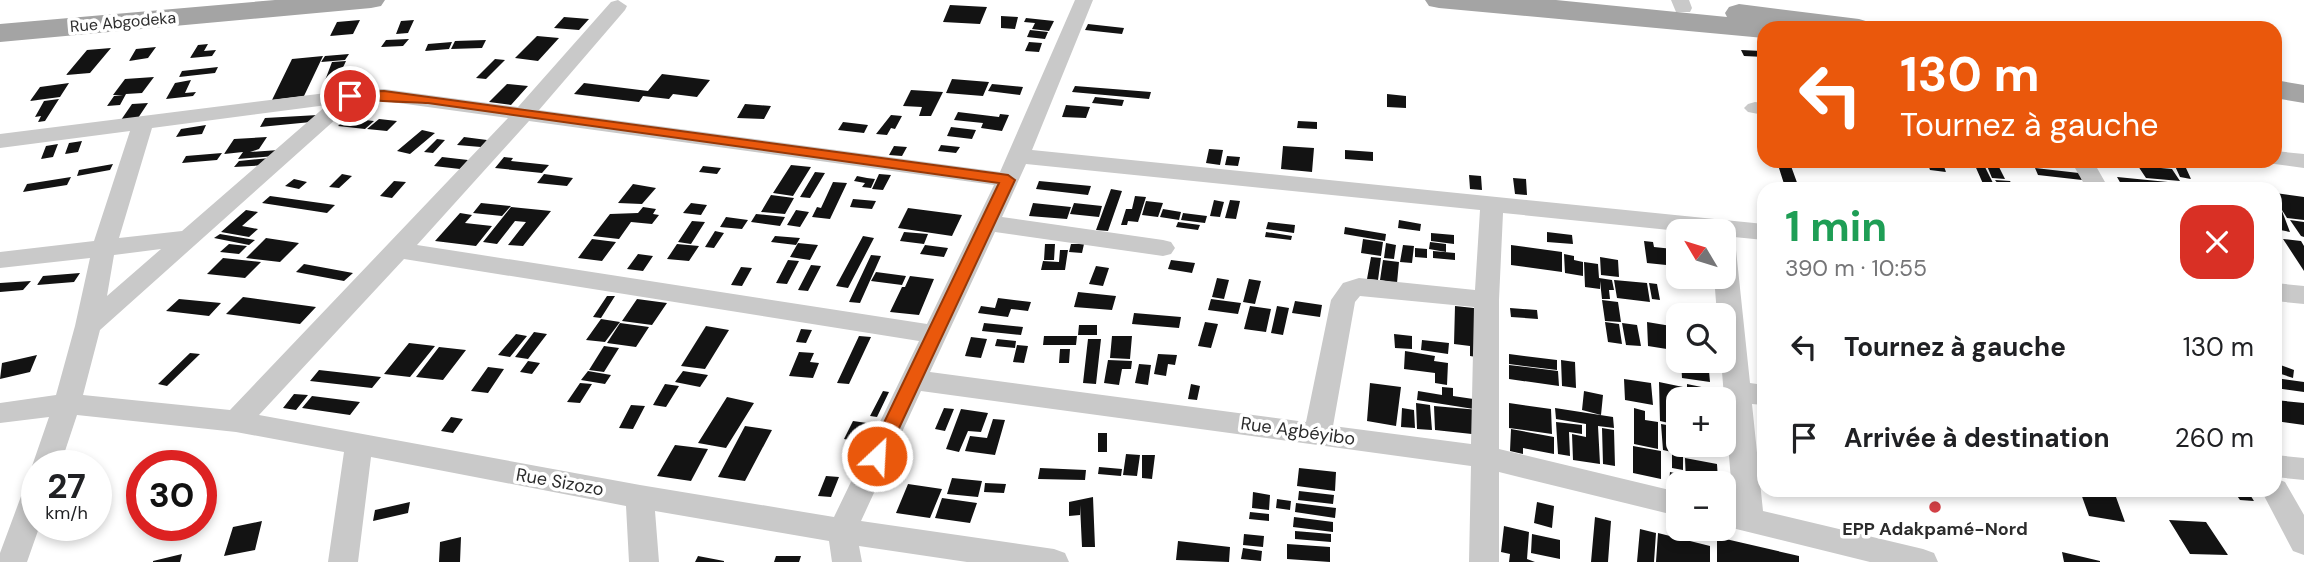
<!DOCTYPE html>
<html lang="fr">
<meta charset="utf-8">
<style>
body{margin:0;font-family:"DM Sans",sans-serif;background:#f2f2f2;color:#202124;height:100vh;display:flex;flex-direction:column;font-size:26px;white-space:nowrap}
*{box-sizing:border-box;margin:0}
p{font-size:23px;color:#757577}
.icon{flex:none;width:38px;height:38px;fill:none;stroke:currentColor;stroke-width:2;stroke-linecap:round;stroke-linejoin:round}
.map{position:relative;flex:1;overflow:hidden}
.panel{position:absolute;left:1757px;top:182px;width:525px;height:315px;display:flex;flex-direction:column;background:#fff;border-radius:21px;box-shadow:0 4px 10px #0003}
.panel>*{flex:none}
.banner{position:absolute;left:1757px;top:21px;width:525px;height:147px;border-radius:21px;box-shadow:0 4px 10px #0003;background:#ea580c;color:#fff;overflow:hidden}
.needle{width:46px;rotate:308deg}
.fabs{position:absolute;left:1666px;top:219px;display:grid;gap:14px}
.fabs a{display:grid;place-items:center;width:70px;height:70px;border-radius:14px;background:#fff;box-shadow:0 4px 10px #0003;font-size:35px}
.speed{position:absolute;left:21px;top:450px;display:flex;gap:14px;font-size:35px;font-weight:700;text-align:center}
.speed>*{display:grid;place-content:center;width:91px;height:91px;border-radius:50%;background:#fff;box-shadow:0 4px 10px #0003;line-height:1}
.speed small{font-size:18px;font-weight:400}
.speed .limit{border:10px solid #d22;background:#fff;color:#111}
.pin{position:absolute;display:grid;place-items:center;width:60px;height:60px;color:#fff;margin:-30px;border:4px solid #fff;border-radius:50%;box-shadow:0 2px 7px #0007}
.me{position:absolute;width:77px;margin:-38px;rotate:25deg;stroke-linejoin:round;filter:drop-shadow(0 0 5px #0008)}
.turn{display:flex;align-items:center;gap:24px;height:147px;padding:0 28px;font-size:32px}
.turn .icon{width:91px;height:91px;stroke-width:2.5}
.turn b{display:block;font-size:49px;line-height:60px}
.round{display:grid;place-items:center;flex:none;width:74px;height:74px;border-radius:21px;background:#f2f2f2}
.headline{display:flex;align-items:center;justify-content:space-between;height:119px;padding:0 28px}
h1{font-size:42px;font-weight:700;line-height:52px;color:#1e9e55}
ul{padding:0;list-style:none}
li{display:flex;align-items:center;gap:21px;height:91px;padding:0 28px}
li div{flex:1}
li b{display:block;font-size:26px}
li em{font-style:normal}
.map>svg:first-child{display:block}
</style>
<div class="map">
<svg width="2304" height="562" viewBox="0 0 2304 562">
<rect width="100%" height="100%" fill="#fff"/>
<path fill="#131313" d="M950,5L987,7L980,24L943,22Z
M1001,16L1018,17L1015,29L1001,28Z
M564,17L589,19L579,30L554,28Z
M1026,18L1054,21L1049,31L1032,29L1035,23L1024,22Z
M360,20L353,34L330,36L337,22Z
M414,20L408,33L396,34L401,21Z
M1088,24L1124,28L1122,34L1085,30Z
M1030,30L1048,32L1045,39L1027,37Z
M537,36L559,38L538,61L515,58Z
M409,39L403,46L381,47L386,40Z
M486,40L482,48L451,49L455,41Z
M452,42L449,49L425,51L428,44Z
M1029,42L1042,43L1039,52L1025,51Z
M208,44L204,51L216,50L212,56L190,58L198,45Z
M156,47L148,58L129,61L136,49Z
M111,48L90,73L66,75L87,50Z
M1741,50L1762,51L1764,57L1744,56Z
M349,54L345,60L321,62L325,56Z
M323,56L304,96L272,100L292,59Z
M495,59L505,60L486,79L476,78Z
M346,61L333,89L321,91L332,62Z
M218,67L215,73L179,77L182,71Z
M662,74L710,80L697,97L673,94L669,99L643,96L639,102L574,94L584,83L648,91Z
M154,77L142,93L126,94L120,105L107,106L114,96L123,95H113L125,79Z
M952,79L989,82L983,96L946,93Z
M191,80L185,93L196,92L193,96L166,99L175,83Z
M69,83L60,97L30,101L40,87Z
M507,84L528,86L511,105L489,102Z
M992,84L1023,87L1020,95L988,91Z
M1075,86L1151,92L1149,99L1072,92Z
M911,90L943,92L931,116H919L922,107L903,106Z
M1387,94L1406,96V108L1387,107Z
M1095,97L1124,100L1122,106L1092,103Z
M59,99L45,121L38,122L41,116L35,117L44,101Z
M148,103L138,118L121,120L132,104Z
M745,104L771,106L764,119L737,118Z
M1066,105L1090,107L1086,118L1062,117Z
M958,112L999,117L1000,114L1009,115L1002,131L981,128L983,123L954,120Z
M318,115L311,122L260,127L265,118Z
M891,115L902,116L895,129L891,128L887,135L876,134Z
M347,118L374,121L365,129L338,126Z
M379,119L397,121L387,131L367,129Z
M1298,121L1317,122V129L1297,128Z
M843,122L868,125L864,133L838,130Z
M206,125L202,134L176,137L181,129Z
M951,127L976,130L972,139L947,136Z
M422,130L435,133L410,154L397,151Z
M267,137L259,149L250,152L279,150L275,156L238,159L243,152L224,154L234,139Z
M464,137L487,140L481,147L457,145Z
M437,139L445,140L433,153L424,152Z
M82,141L78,152L65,154L69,143Z
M58,144L53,157L41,159L46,146Z
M941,145L960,147L956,153L938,151Z
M894,146L907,147L902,156L889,155Z
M1283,146L1314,148L1312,172L1281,169Z
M1209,149L1223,150L1220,165L1206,163Z
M1345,150L1373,152V161L1345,159Z
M222,153L217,160L182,163L186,156Z
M1227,156L1240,157L1238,166L1225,165Z
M442,157L468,160L460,169L434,166Z
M504,157L513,158L511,161L549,165L542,173L495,168Z
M270,158L266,165L234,167L239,161Z
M1927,161H1942L1946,172L1930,170Z
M1973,161H1982L1995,187L1984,186Z
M1985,161H1996L2005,179L1992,178Z
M2136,161H2168L2172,167L2138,165Z
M113,164L110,170L77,176L79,170Z
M791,165L811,167L793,196L773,193Z
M1778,165L1791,166L1799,188L1785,187Z
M703,166L721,168L717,174L699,172Z
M2138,166L2172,169L2180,181L2146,178Z
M2175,166L2186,168L2191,179L2180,177Z
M2035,168L2079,173L2082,180L2038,175Z
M815,172L825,173L810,198L800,197Z
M342,174L352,176L339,188L329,187Z
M544,174L573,178L567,186L537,183Z
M879,174L891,175L883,190L872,189Z
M1469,175L1481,176L1482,190L1470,189Z
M857,176L867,178L875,179L871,188L862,187L865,183L854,181Z
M71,177L67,185L23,192L27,184Z
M2117,177L2178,183L2183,189L2121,184Z
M1513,178L1526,179L1527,195L1515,194Z
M294,179L307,182L299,189L285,186Z
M1995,180L2010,181L2015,189L2001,188Z
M394,181L406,182L392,198L380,196Z
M1039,181L1091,186L1088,195L1036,189Z
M833,182L847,183L830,219L812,217L817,207L821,208Z
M1934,182L1962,184L1965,189H1937Z
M633,184L656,188L642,204L618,203Z
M1111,189L1122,191L1108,231L1096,230Z
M2275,193L2304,197V220L2287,218L2275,199Z
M771,195L794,198L785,214L761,212Z
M270,196L335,205L327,213L262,203Z
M1135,196L1146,197L1138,222L1128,221L1127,225H1121L1126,209H1132Z
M853,199L876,201L872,209L850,207Z
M1214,200L1224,202L1220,217L1210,216Z
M1230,200L1240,201L1236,219L1225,218Z
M1146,201L1163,203L1158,217L1142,215Z
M481,203L511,206L502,216L473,213Z
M691,203L707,205L701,215L683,213Z
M1033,203L1071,207L1067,219L1029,216Z
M1074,203L1102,206L1099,217L1070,214Z
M511,207L551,211L523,246L508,245L526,222L515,221L497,244L483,242Z
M643,207L656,209L653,214L659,215L652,224L631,222L619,239L593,236L610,214L638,213Z
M908,208L962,215L952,236L898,228Z
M1163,209L1181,212L1179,220L1160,217Z
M246,210L258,212L242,226L258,229L249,237L221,232Z
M796,210L809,212L800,227L787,225Z
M2275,210L2282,211L2290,232L2275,229Z
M460,213L472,215L465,223L492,226L476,246L435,241Z
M1183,213L1207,216L1205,223L1181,220Z
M756,214L785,217L780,226L751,222Z
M726,217L748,220L742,229L720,227Z
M1399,220L1421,224L1420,231L1398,228Z
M2290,220L2304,222V237L2301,236Z
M692,221L705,222L691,244L678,242Z
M1178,222L1200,225L1198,230L1176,227Z
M1268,222L1295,225L1294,233L1266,229Z
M1345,227L1386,234L1385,241L1344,234Z
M715,231L724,233L714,248L705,247Z
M904,232L928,234L924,244L900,241Z
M1266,232L1292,236L1291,240L1265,237Z
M1547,232L1572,235L1573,244L1547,242Z
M1431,233L1454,235V244L1431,241Z
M220,234L255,240L249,245L214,238Z
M775,236L800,238L796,245L771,242Z
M863,236L874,238L848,288L836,286Z
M266,238L299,243L280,262L246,258Z
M592,239L616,242L602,261L578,258Z
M1363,239L1383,242L1381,256L1361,253Z
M2283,239L2301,241L2304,246V271Z
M1644,241L1653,242L1654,247L1673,249L1676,266L1647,263Z
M1430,242L1446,244V252L1429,249Z
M798,243L818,245L810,260L790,257Z
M1386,243L1396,245L1394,259L1384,258Z
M229,244L247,246L239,254L220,252Z
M677,244L699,246L689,261L667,259Z
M1045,244H1055L1054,260H1044Z
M1071,244H1084L1082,253L1069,252Z
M925,245L948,248L944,257L920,254Z
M1403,245L1414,246L1412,263L1400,262Z
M1511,245L1562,252V272L1511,265Z
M1415,248L1427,249V258L1415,257Z
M1060,250H1068L1065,270H1041L1043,261L1059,262Z
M1433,251L1455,253V260L1433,258Z
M638,254L653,256L643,271L627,269Z
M1564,254L1574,256V260L1583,262V276L1565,273Z
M871,255L881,256L860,303L849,302Z
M1371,257L1381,258L1378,280L1367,279Z
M1600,257L1618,260L1619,277L1601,275Z
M223,258L261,262L245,278L207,274Z
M788,260L799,261L787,284L776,283Z
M1171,260L1195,263L1192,273L1168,269Z
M1383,260L1399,262L1397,283L1380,280Z
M1584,262L1598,264L1599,278L1612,280L1614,290H1609L1610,299H1602L1600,281V289L1585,287Z
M304,264L353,273L344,281L296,272Z
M811,265L821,266L808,291L798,290Z
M1096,266L1109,268L1103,286L1089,284Z
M741,267L752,268L742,286L731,285Z
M876,272L906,276L902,285L871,281Z
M80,273L74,282L37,285L43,276Z
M910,276L934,279L919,315L890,312L902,287H905Z
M1217,278L1229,280L1224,299L1212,297Z
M1249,279L1261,281L1255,304L1243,302Z
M1614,280L1647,283L1650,302L1617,298Z
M31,281L23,290L0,292V283Z
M1649,283L1657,284L1660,300L1652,299Z
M1078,292L1116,296L1112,310L1074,307Z
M607,296H615L601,318L593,317Z
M243,297L316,307L300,324L226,314Z
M998,298L1031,302L1028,311L1011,309L1008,317L978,313L981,306L995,308Z
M179,299L221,303L209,316L166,311Z
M637,299L667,303L652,325L622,321Z
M1211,299L1241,303L1238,314L1208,310Z
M1602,300L1618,302L1621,322L1605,321Z
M1295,301L1322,305L1320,317L1292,313Z
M1250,306L1271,309L1266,332L1244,329Z
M1277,306L1289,308L1283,335L1271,333Z
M1455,306L1483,309V358L1470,356V346L1454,344Z
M1510,308L1537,310L1538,319L1511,317Z
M1134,313L1181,317L1179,328L1132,324Z
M601,319L620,322L605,342L586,340Z
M1205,322L1218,324L1211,348L1198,346Z
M1605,322L1619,324L1622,344L1608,342Z
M1647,322L1671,326L1673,350L1648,346Z
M620,323L649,327L636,347L607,343Z
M984,323L1023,327L1021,335L982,331Z
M1622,323L1637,325L1641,346L1626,345Z
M1079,325H1097V335H1078Z
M706,326L729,330L705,369L681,366Z
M801,329L812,330L806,343L796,342Z
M534,332L547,334L528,359L515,357Z
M516,334L527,336L510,357L498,355Z
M1394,334L1412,336V349L1395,348Z
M859,336L871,337L849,384L837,383Z
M1044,336H1077L1076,345H1043Z
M1112,336H1132L1130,359L1110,358Z
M971,337L987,339L981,358L965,356Z
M997,339L1016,341L1015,348L995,346Z
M1088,339H1101L1096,384L1083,383Z
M1422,340L1449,343L1448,354L1421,350Z
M409,343L435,346L410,377L384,374Z
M1017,345L1028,346L1024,363L1013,362Z
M604,346L619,348L604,372L589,370Z
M439,347L466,350L443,380L416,377Z
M1060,349H1070L1069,363H1059Z
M1405,351L1435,356L1434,361L1448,363L1447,385L1435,383V373L1404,369Z
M799,352L814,353L810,362L819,363L813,378L789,376Z
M190,353L200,354L167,386L158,384Z
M1158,354L1177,355L1175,365L1168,364L1166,376L1154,374Z
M1509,354L1557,360V370L1509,364Z
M37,355L30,372L0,379L2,363Z
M1108,360L1132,361L1131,369H1122L1119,385L1104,383Z
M1561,360L1575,362L1576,388L1562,386Z
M1681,360H1708L1710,382L1682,378Z
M528,361L540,363L532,374L520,372Z
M2275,363L2294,370L2293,378L2275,372Z
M1139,364L1151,365L1148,385L1135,383Z
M1509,365L1558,371L1559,386L1509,379Z
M488,367L504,369L488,393L471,391Z
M319,370L381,377L372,388L310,381Z
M588,371L611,375L605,384L581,380Z
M683,371L708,375L700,387L675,382Z
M2275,378L2304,382V392L2275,388Z
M1624,379L1651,383L1653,405L1625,400Z
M1659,382L1683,387L1684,399H1678V425L1660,421Z
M580,383L592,384L580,403L567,402Z
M1370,383L1401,387L1396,426L1367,421Z
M665,384L679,386L666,407L653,405Z
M1191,384L1200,386L1197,400L1188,399Z
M1687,384L1716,390V396L1687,390Z
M1442,387L1453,388V396L1480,400V410L1417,400L1418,391L1442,395Z
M883,391L889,392L877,417L870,416Z
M1584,391L1603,395L1601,415L1582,410Z
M294,394L308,395L296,410L283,408Z
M312,396L360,402L350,415L302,408Z
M727,397L754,403L726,448L698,443Z
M2275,400L2304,403V425L2275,421Z
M1416,403L1430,405L1432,430L1417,429Z
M1509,403L1551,409L1552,434L1509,428Z
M631,405L645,406L633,429L619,428Z
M1434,406L1479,410L1481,435L1435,430Z
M944,408L954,409L945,431L935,429Z
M1402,408L1414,410L1415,428L1401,427Z
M1555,408L1613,417L1614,428L1598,426L1600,464L1573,460L1572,434L1586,437V424L1556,419Z
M1634,408L1645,411V420L1658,422V449L1634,444Z
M961,409L988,413L981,432L968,431L959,452L946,449Z
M451,417L463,419L453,433L441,431Z
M993,419L1005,420L995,455L965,451L970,436L987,438Z
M853,421L874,424L864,443L844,439Z
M1556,422L1582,425V434L1569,432L1570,456L1558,454Z
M1661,424L1678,427V444H1686L1687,455L1683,454V470L1672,468V452L1663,450Z
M745,426L772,430L745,481L718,477Z
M1602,428L1614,430L1615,466L1603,464Z
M1511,429L1554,437V454L1523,448V454L1510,451Z
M1098,433H1107V452H1098Z
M675,445L708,449L691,481L657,476Z
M1633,446L1661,451V479L1633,473Z
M1126,454L1140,455L1137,476L1123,475Z
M1142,455H1155L1152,479L1142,478Z
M1685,458L1717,464L1718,480L1702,477L1703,483H1686Z
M1099,467L1122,469L1121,476L1098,474Z
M1040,468L1086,470L1085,480L1038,479Z
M1299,468L1336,472L1335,491L1297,486Z
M1670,472L1683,475V483L1669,482Z
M826,476L839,477L831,497L818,496Z
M952,478L982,481L978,497L947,494Z
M985,483L1006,484L1004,493L984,492Z
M908,484L942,489L930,518L896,513Z
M2233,490H2247L2254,501L2240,500Z
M1299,491L1334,495L1333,504L1298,500Z
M2080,491L2116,497L2125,522L2089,516Z
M1253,492L1270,495L1269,510L1252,508Z
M1093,497L1095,547H1082L1080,505V515L1069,516V502Z
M942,498L977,503L970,523L935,518Z
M1277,499L1291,501L1290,510L1276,508Z
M410,502L408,513L373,521L375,510Z
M1537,502L1554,506L1552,528L1534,523Z
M1296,503L1336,508L1335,518L1295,512Z
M1250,512L1269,514V521L1249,519Z
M1294,517L1333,522V532L1293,527Z
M1595,517L1611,521L1608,562H1591Z
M2169,520L2206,522L2228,555L2190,554Z
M262,521L255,550L224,556L233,527Z
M1504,526L1529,532L1527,559L1535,562H1509L1510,554L1501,552Z
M1640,529L1656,533L1654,562H1637Z
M1295,531L1331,534V542L1295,539Z
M1658,533L1710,546V562H1656Z
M1244,534L1264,536L1263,547L1243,545Z
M1532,534L1560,540V559L1531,553Z
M461,537L460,562H439L440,542Z
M1717,537L1799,556V562H1717Z
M1178,541L1230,547L1229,562L1176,560Z
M1287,544L1330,547V562L1287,559Z
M1243,548L1262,551L1261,561L1241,559Z
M2062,552L2100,561V562H2064Z
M182,554L180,562H153V561Z
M698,556L724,561V562H695Z
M776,556H801L799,562H774Z"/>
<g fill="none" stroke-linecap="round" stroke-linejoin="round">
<path fill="#c9c9c9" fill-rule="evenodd" d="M618,0L627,6L625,10L539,110L1000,172L1075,0H1093L1032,150L1764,224V240L1724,236V231H1679L1503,213L1499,300V449L1678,492V516L1499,472V562H1469L1471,466L921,391L861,521L1054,549L1065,553L1069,562H967L859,546L862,562H832L829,541L655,511L659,562H629L626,506L371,457L358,562H328L344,452L236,432L77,415L60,466H37L36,474L32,466L49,417L0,423V403L56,395L75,326L90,258L0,268V252L94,241L130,131L0,148V134L350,90L384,89L518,107L611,2ZM384,101L508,118L230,410L83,395L100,330L355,102ZM327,105L182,231L119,238L152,128ZM529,121L994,185L927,324L417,245ZM1026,164L1480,210L1475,290L1359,278L1343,283L1331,300L1306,422L930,372L995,232L1163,256L1171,254L1175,248L1171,242L1163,240L1002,217ZM161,249L107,296L114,255ZM404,259L919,341L834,517L640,485L259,415ZM1360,296L1474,307L1471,444L1333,426L1355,302Z
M1671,0H1689L1692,8L1690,12H1676Z
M1755,102L1764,103V115L1748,112L1744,108L1748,104Z
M2275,151L2304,154V168L2267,163L2266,161H2275Z
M2071,161H2093L2109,189H2087Z
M1724,242L1732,244L1736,250L1750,383L1764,385V405L1752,404L1763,511L1923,549L1934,553L1938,562H1870L1724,526V502L1733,504L1721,360H1724V315H1717L1714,276H1724Z
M2275,283L2304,286V304L2275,301Z
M2275,455L2304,458V480L2275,477Z
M2275,478L2285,482L2304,515V555L2293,551L2261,490H2275Z
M37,479V525H40L27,562H0V553L23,491L27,483Z"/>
<path fill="#a4a4a4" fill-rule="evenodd" d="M275,0H385L381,6L371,8L0,42V24Z
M1425,0H1556L1727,17L1725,13L1729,7L1739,4L1859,19L1869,22L1874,28L1777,26L1764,28V38L1439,8L1429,6Z
M2275,80L2304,85V103L2275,98Z"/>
</g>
<path fill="#ea580c" stroke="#983908" stroke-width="2" d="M384,91L1008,175L1015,180L886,456L884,461L877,463L871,461L868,456L999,183L428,103C414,102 349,101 344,96L350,92Z"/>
<circle fill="#d24046" stroke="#fff" stroke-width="2.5" cx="1935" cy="507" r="7"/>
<g text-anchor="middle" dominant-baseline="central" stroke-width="7" stroke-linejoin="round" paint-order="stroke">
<g font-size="16" fill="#2c2c2c" stroke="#fff">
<text transform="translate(123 22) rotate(-5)">Rue Abgodeka</text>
</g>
<g font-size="18" fill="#2c2c2c" stroke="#fff">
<text transform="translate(1298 431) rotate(8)">Rue Agbéyibo</text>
<text transform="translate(560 482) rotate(10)">Rue Sizozo</text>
</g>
<g font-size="18" font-weight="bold" fill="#2c2c2c" stroke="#fff">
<text x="1935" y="529">EPP Adakpamé-Nord</text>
</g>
</g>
</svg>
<div class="fabs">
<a><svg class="needle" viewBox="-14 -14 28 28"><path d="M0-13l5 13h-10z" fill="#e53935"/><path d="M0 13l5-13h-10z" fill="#757577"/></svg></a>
<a><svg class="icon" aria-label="search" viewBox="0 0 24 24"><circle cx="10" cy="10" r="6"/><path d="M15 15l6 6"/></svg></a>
<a>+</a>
<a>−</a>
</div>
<div class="speed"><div>27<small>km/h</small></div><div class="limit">30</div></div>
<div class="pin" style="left:350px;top:96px;background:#d93025"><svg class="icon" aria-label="arrive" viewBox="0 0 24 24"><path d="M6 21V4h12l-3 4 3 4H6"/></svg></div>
<svg class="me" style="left:877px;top:456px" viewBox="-20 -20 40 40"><circle r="17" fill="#ea580c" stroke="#fff" stroke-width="3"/><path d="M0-11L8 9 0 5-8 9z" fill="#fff"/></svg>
<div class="banner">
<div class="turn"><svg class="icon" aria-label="left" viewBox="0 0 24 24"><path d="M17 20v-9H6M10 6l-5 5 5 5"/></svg><div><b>130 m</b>Tournez à gauche</div></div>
</div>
<section class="panel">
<div class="headline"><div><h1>1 min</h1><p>390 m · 10:55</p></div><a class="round" style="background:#d93025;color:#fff"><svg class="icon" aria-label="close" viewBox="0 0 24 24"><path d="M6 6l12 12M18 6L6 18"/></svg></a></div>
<ul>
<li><svg class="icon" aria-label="left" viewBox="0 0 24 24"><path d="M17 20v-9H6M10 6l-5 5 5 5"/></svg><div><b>Tournez à gauche</b></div><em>130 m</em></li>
<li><svg class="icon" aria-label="arrive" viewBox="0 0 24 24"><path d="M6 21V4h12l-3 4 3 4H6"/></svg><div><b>Arrivée à destination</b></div><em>260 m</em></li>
</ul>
</section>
</div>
